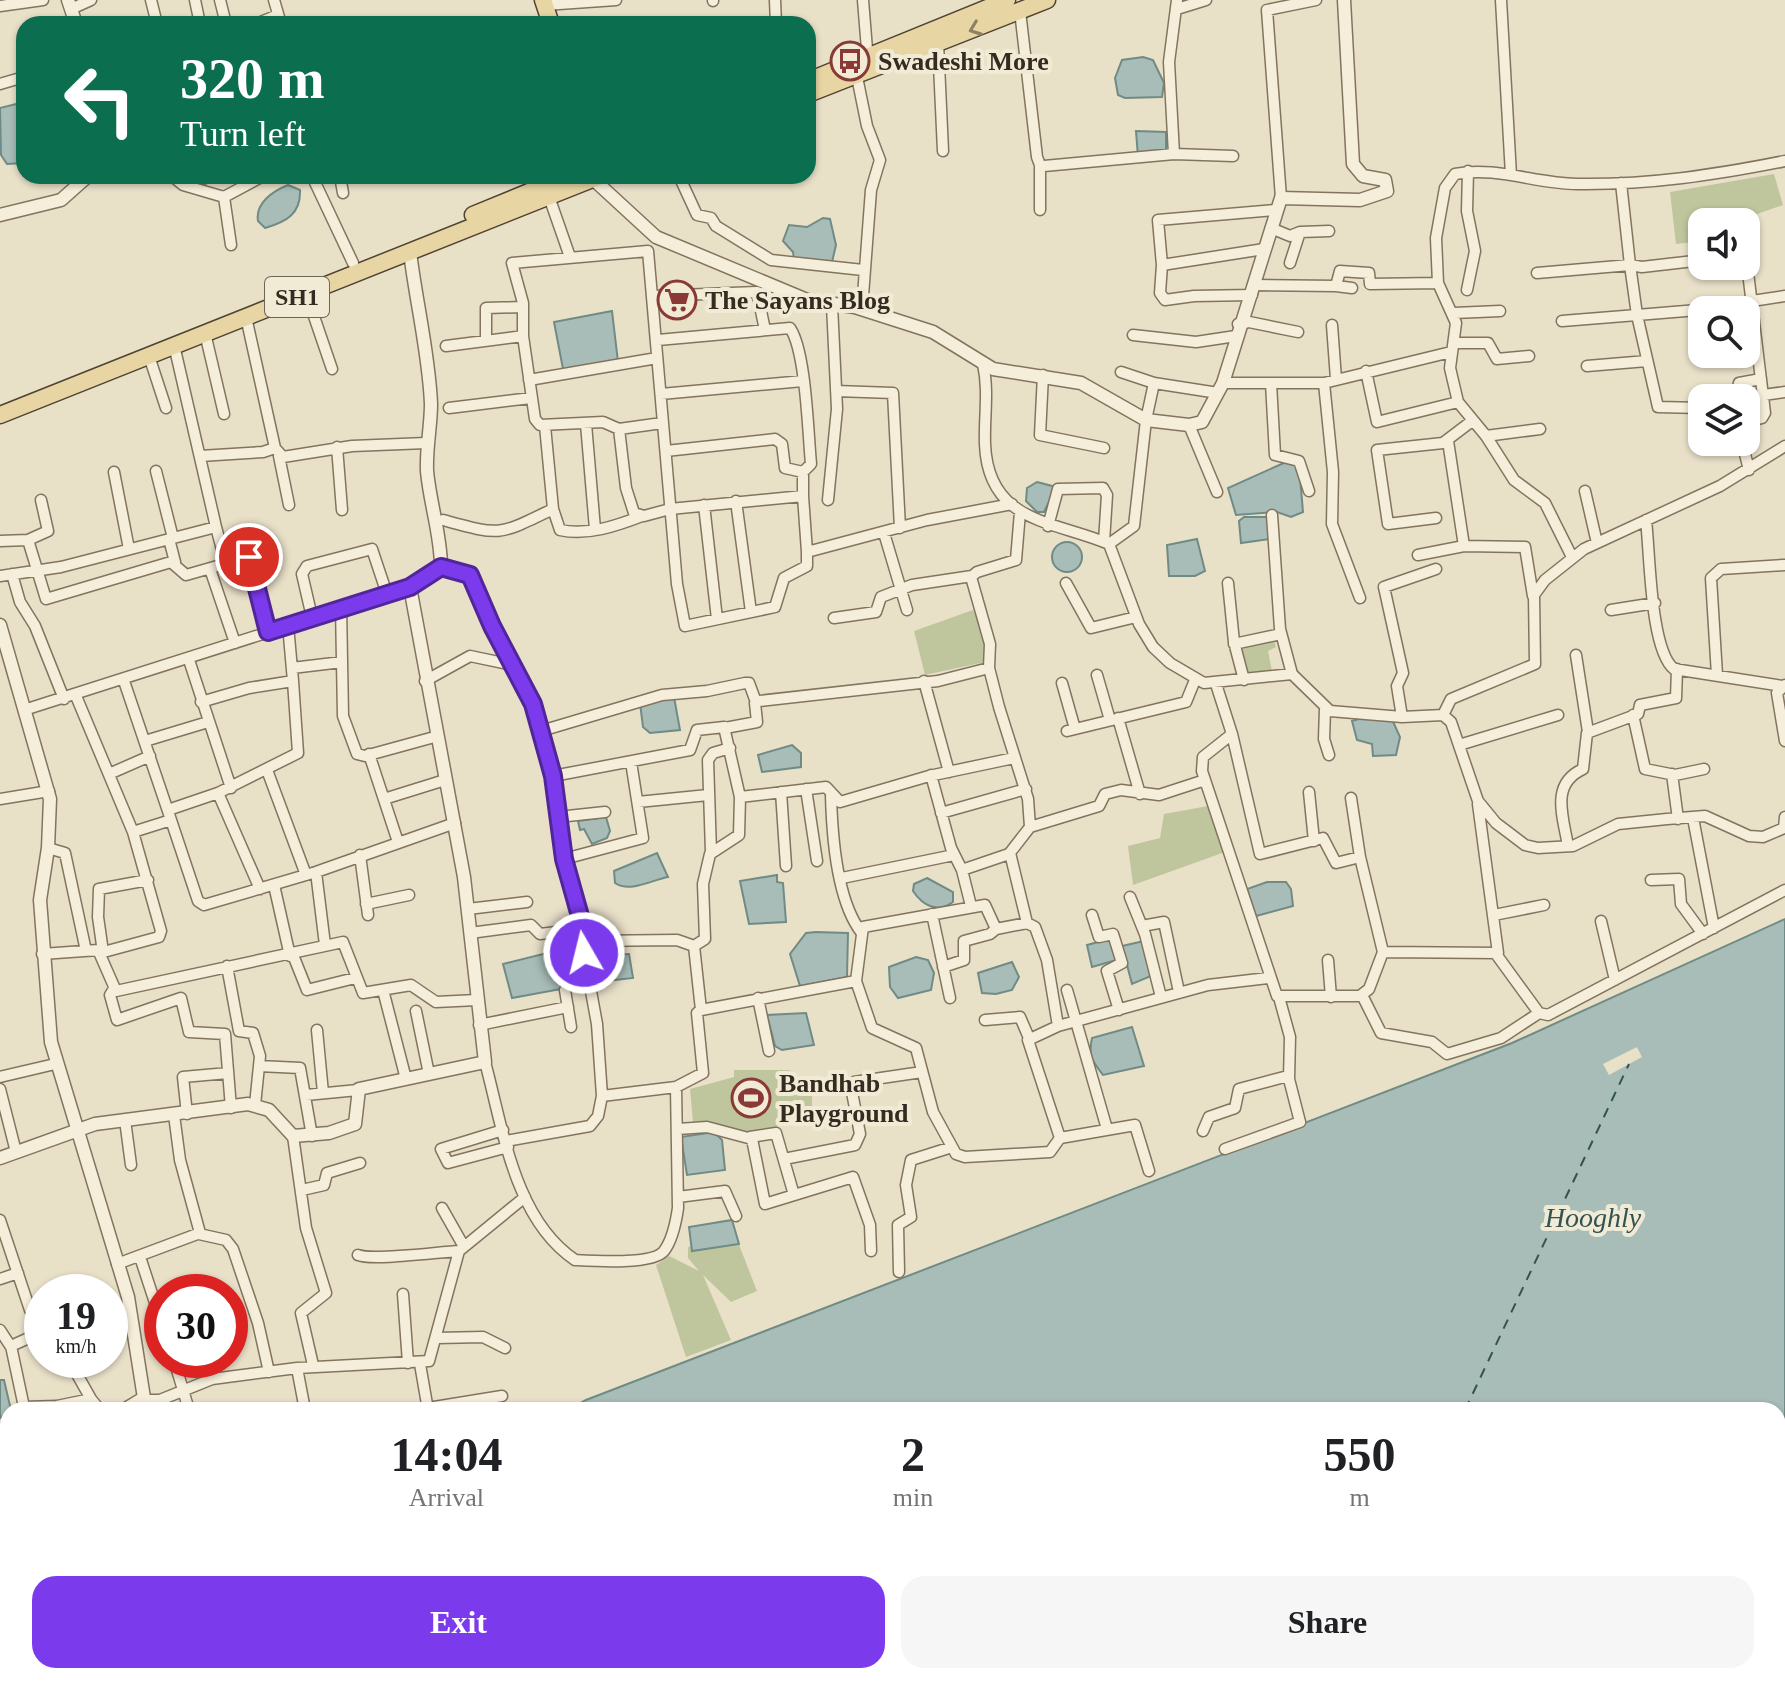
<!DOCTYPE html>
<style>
body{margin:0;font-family:"Times New Roman",serif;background:#f6f6f6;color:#202124;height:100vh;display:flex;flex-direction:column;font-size:30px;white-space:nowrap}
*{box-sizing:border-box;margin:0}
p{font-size:26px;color:#757577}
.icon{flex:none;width:44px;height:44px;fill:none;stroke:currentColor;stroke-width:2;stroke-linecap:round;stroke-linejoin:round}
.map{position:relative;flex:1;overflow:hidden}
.sheet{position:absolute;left:0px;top:1402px;width:1786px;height:282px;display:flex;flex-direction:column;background:#fff;border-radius:24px 24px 0 0;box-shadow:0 2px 6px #0004}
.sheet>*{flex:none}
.guide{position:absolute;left:16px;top:16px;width:800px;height:168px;border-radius:24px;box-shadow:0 2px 6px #0004;background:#0b6e4f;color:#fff;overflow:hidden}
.tools{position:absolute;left:1688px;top:208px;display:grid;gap:16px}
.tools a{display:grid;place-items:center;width:72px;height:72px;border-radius:16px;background:#fff;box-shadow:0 2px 6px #0004;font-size:40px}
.speed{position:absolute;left:24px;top:1274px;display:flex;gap:16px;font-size:40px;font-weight:700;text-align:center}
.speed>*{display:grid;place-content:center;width:104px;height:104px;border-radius:50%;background:#fff;box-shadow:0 2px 6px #0004;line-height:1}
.speed small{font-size:20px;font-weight:400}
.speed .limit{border:12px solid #d22;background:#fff;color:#111}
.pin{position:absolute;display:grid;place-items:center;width:68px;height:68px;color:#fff;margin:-34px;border:4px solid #fff;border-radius:50%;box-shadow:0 2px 8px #0007}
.me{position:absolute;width:88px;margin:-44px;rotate:352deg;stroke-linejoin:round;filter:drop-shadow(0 0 6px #0008)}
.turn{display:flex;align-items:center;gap:28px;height:168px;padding:0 32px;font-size:36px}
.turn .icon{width:104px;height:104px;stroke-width:2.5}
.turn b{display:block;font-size:56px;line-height:68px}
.eta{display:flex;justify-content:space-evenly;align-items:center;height:136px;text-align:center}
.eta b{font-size:48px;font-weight:700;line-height:56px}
.button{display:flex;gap:16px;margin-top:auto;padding:16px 32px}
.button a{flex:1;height:92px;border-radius:24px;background:#7c3aed;color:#fff;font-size:32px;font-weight:700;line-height:92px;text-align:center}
.button a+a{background:#f6f6f6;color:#202124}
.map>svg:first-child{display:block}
</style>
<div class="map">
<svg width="1785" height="1683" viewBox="0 0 1785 1683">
<rect width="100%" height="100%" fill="#e9e0c8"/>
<path fill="#bfc69d" d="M1774,174L1783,205L1734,222H1702V241L1676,244L1670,192Z
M973,610L984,635L985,662L925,675L914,631Z
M1273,636L1276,647L1268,651L1272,671L1245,675L1235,644Z
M1208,806L1225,852L1133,885L1128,846L1160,838L1164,814Z
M734,1070H789L812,1086V1106C770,1140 742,1134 693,1122L690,1089L734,1077Z
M736,1237L757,1291L731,1302L703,1275L731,1340L686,1357L656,1265L669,1256L699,1271L688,1258V1247Z"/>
<path fill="#a8bdb8" stroke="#708b85" stroke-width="2" d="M1143,57L1153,60L1164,83L1162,97L1125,98L1118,95L1115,78L1122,60Z
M24,102V163L7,164L1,155L0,108Z
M1136,131L1166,132V154L1138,157Z
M179,176H226L200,186L180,181Z
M288,185L300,190C301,214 286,222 265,228L258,221C255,203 273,191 288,185Z
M823,218L830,219L836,245L832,262L794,260L793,252L783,241L789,225L807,227Z
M612,311L618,362L563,369L554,322Z
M1286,462L1299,465L1303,512L1291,517L1277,512L1236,515L1228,488Z
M1037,482L1056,487L1044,512H1037L1026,501L1027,488Z
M1244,517H1269L1270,539L1241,543L1239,521Z
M1197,539L1205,571L1195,576H1169L1167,545Z
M1052 557a15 15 0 1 1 30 0a15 15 0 1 1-30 0Z
M674,697L680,730L650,733L643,727L640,703Z
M1372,715L1391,717L1400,737L1396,755L1373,756L1372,744L1357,740L1352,721Z
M792,745L801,753V767L762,772L758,755Z
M606,817L610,831L607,838L592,844L584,829L580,830L578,821Z
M657,853L668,877C652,880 630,893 615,883L614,871Z
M777,875V882L783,883L786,922L749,924L740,881Z
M927,878L953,892V902C937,913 923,906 913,891L914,884Z
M1267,882H1286L1291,889L1293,906L1256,916L1247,889Z
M1785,919V1683H80L92,1676H1778V1410H568L586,1400L1512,1043Z
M816,932L848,933L847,977L800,986L790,954L806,933Z
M1113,938L1120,959L1092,967L1087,945Z
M1144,941L1151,976L1132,984L1122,946Z
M547,953L558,960L561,989L512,998L503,964Z
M629,954L633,978L598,982L593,956Z
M916,957L928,960L934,973L931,990L898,998L890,987L889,967Z
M1012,962L1019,977L1012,990L996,994L982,993L978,973Z
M806,1013L814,1045L782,1050L775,1046L767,1015Z
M1132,1027L1144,1066L1103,1075C1092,1061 1088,1056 1092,1038Z
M714,1132L722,1140L725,1170L687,1175L681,1137Z
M732,1220L739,1244L692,1251L689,1227Z
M0,1380H4L11,1410L0,1418Z
M8,1427V1469L0,1475V1429Z"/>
<path fill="#e9e0c8" d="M1637,1047L1642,1057L1609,1075L1603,1064Z"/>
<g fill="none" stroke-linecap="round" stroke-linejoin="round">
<path stroke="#325352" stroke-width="2" stroke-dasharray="10 8" stroke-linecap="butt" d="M1465,1410L1629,1064
M1335,1683L1338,1676"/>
<defs>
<path id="minor" d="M151,0L157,24
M195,0L200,24
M220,0L226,24
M274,0L281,24
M713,0V1
M775,0L776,24
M863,0L868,62
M1501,0L1511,175
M545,5L616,0
M0,6L43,0
M71,9L91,0
M1177,9L1206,0
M1020,11L1037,157L1040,165L1044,166L1174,154L1169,62L1177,0
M256,24L278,15
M938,43L943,151
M856,72L867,126L880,160L871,190L862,309
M0,84L24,77
M1174,154L1233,156
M1040,165V210
M172,176L183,185L224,197L263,176
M312,176L353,263
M340,176L343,193
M679,176L697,215L711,218L716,226L771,260L863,270
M1621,183L1630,265L1642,267L1694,261
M547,191L570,257
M224,197L231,245
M1281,198L1267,10L1316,0
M1271,228L1290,236L1300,232L1290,263
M1300,232L1329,231
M1162,265L1158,220L1275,210
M1537,273L1630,265L1637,315L1722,308
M1254,285L1336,286L1340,271L1369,273L1370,284L1438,283
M1336,286L1352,288
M1467,290L1475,251L1467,211L1468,171
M306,293L332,369
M1252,295L1194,296L1165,300L1160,293L1162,265L1264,249
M654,296L757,292L765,330
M1752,301L1785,296
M1454,313L1500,311
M1562,321L1637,315L1658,407L1702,408
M1238,324L1249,322L1298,332
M1332,325L1336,379
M205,333L224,414
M1133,335L1196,342L1236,336
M523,336L535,419L540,425L603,422L619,429L626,488L634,513L644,516L670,509L803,496L807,552
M658,340L790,328C806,351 808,433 811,464L803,472
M486,341V308L523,307
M1454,343H1488L1497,359L1529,356
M446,346L523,336V303L512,263L648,251L677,584L685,626L775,607L784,578L807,566V552L927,520L1012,504
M149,356L166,408
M983,364C989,391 984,417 985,444C988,524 1056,521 1109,544L1139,624L1153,647L1170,663L1204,683L1292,674L1330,711L1402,717L1443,715L1451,722L1478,801L1496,823L1525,845L1538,848L1573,846L1618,824L1667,819L1705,816L1749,836L1763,837L1784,828L1785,817
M1587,366L1647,361
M1366,371L1377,422L1458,402
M1121,372L1154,383L1218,393
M1043,375L1040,435L1104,448
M529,380L657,358
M1223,383H1324L1451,352
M1271,383L1275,455L1299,461L1309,491
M1324,383L1333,472L1332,524L1360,598
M836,391L893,393L900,528
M661,394L803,381
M1763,395L1785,392
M1735,398L1739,383L1761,379
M449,408L531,398
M1746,422L1762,418L1765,413L1747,264
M586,424L595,529
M1189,425L1217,492
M545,426L553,509L560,530C587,536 616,526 642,516
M619,429L662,423
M1486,436L1540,429
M1448,441L1464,546L1525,547L1533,596
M1742,442L1749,470
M337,447L342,510
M275,448L283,457L352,446L426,443
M666,451L775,439L782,444L785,468L803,472V496
M200,456L263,452L275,448L246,317
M279,456L289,505
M156,471L173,538
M114,472L129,549
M1585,491L1597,543
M828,500L837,409L832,305
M736,501L751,612
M704,505L717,619
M1272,515L1280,629L1292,674
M1436,518L1388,524L1377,450L1443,443L1472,421
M443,520C502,536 497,536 553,509
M1646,520C1650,553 1650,650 1674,669L1782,686
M1048,526L1058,489L1103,488L1107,495L1104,542
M216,527L225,561
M884,533L907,610
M169,539L175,562
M28,540L48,531L41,500
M0,541L28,540L46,599L171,562L186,575L249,557L268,632
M1109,544L1134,526L1146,420L1154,383
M1418,555L1464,546
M1572,557L1545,503L1514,480L1486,436L1458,402L1450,368L1456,323L1438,283L1436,238L1445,188L1455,174C1497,166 1536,184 1577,184C1649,185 1715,175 1785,161
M441,567L470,575L492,626L533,704L553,776L564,859L587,941L584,953L597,1024L602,1096L676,1087
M210,569L235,643
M12,574L20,602L35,626L64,699
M0,576L61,567L216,527L174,345
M1066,583L1091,628L1136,617
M1228,583L1234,642L1244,680
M341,606L343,716L357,754L365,756L438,736
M1611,610L1655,603
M312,617L302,574L307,566L372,549L387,594
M834,618L876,612L881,597L912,585L972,576
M288,625L293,681
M1234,644L1281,634
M1576,655L1588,732
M189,660L231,788
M292,668L342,662
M1097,675L1110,720
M1717,675L1711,578L1721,569L1784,565
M124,681L171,820L133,832
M425,681L470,656L513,665
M924,681L949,772
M1062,683L1075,729
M1216,684L1232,734L1203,757L1202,771L1277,996H1360L1369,989L1383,952L1498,953L1478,804
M1785,685L1777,693L1785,741
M76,696L133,832L161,931L159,937L100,953
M201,702L249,688L293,681L298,753L218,793
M1325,709L1324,739L1329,755
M24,710L410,587
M1443,715L1451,699L1535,664L1534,595L1545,580L1584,549L1720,486L1785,446
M1633,715L1645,769L1675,775L1704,769
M1402,717L1397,686L1403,673L1384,587L1436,569
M1118,718L1140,794
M725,728L757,722L755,703L759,701L938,681L989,668
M541,731L662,695L707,691L745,683H749L756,702
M1067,731L1186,702L1195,680
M1232,734L1260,854L1323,838L1336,863L1360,857L1383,952
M145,741L208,722
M1459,745L1558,715
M369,754L398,842
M267,770L306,875
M109,774L150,756
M1672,774L1678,819
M931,775L951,848L962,870
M553,776L690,750L697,730L724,727L740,797
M806,789L817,861
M781,792L786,866
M1309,792L1314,841
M831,795C832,835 836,899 861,932
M1351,798L1360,857
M0,799L49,791
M384,799L445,780
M638,802L708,795
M168,810L218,793L260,889
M941,813L1026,789
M558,817L605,812
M1693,818L1714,928
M171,820L198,901L204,905L316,872L455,823
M1030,827L1099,806L1105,794L1121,790L1159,795L1205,780
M1568,846C1563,816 1550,784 1583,769L1587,733L1638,714L1640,705L1676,698L1677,669
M48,848L65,853L86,951
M711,852L708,760L713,753L730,748
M1010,853L1027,923
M360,855L368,915
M564,859L643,838L631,762
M316,872L325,945
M842,878L954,855
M1651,880L1679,879L1681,904L1703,934
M274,885L290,956
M1130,897L1145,934L1161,997
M366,904L409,895
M971,906L962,870L1009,854L1030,827L1028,799L999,707L989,668L990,644L971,577L977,572L1016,560L1020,512
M468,909L527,902
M932,914L950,998
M1092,915L1099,937L1113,934L1122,963L1107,971L1119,1010
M1494,915L1544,905
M1601,921L1615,980
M1142,926L1164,922L1179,992
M470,933L531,925L540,934L582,929
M587,941L677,940L694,946L701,1010
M694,946L705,939L703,884L710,854L739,835L740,797L826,787L840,802L929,776L1014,758
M103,952L98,917L99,889L148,880
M42,954L98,950L116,991L343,942L363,993L411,985L436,1002L477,1000
M1496,954L1539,1013L1548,1015L1785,890
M293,955L307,990L355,978
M1328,960L1331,997
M227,966L239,1031L253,1033L260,1056L255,1105
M943,967L964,960V941L990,934L996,929
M113,990L110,995L117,1020L181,998L189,1032L225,1034L231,1108
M383,990L406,1079
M565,990L571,1027
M1067,990L1107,1129
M1362,995L1381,1033L1432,1042L1447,1054L1501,1038L1539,1013
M758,998L769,1051
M416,1011L429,1074
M985,1020L1020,1017L1029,1038
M479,1025L568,1007
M1058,1026L1208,985L1268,978
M317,1030L323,1093
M485,1062C503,1128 514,1219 575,1260C593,1261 653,1265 664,1251C673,1239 676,1222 678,1208L676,1087L703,1073L697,1013L701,1010L856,981L872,1028L916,1048L933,1112L956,1154L965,1157L1050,1152L1060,1138L1028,1040L1058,1026L1047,960L1035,927L1027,923L996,929L985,905L863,927L856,981
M259,1066L300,1068L312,1136
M0,1077L55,1064
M0,1089L16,1152
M306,1095L358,1090
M187,1114L183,1077L228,1073
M125,1120L131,1165
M678,1129L707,1127L752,1139L765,1204L853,1177L870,1225L871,1251
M503,1130L441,1149L448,1163L508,1147
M1203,1131L1209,1117L1235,1108L1239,1089L1288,1076
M293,1136L306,1228L326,1293L301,1313L313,1365
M750,1137L776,1133L794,1195
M1060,1138L1135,1125L1149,1171
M506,1141L590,1126L598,1116L602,1096
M1225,1149L1300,1122L1289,1079L1290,1037L1279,997
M784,1159L855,1145L860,1134L851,1087L854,1082L922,1072
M302,1190L324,1185L327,1173L360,1163
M678,1197L725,1191L736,1216
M442,1208L463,1245
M0,1220L30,1310L42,1330
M199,1234L226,1240L233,1249L258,1323L269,1372
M358,1255C372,1261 438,1252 459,1251
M140,1257L162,1324
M117,1264L200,1233L180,1160L174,1115
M899,1272L898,1225L911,1217L906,1185L911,1160L952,1147
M0,1279L18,1273
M403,1294L408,1363
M0,1330L11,1347
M42,1332L11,1346L24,1407L57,1406L91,1399L100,1410
M437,1338L483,1337L505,1348
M69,1360L91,1399
M174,1360L189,1410
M420,1364L428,1410
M297,1368L429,1361L459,1251L525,1197
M143,1400H160L212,1379L297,1368L305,1410
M428,1408L502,1396
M0,1577L8,1574
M77,1676L79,1683"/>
<path id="tertiary" d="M68,0L76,24
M593,179L656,237L807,300L855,307L933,332L993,369L1081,383L1146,420L1189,425L1202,422L1223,383L1281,198L1360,200L1387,191L1385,180L1363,176L1353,164L1344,0
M0,215L61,200L88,176
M0,625L50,799L48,848L40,900L51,1042L128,1297L144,1398L124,1410
M0,1158L95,1124L248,1104L269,1110L293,1136L329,1133L355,1124L359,1089L485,1062L464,877L410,587L441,567C441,535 430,504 427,471C426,448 431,426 431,404C429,354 416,302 410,252
M35,1676L36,1683"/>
<path id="primary" d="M543,0L551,24
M808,81L1007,0
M808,94L1047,0
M473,215L568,176
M0,415L600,176"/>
</defs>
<use href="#minor" stroke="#83745f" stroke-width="13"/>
<use href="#tertiary" stroke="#83745f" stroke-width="15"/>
<use href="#primary" stroke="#514232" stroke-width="19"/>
<use href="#minor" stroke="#f5eeda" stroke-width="10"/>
<use href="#tertiary" stroke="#f5eeda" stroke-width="12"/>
<use href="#primary" stroke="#e7d5a4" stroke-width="16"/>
</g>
<defs><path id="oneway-chevron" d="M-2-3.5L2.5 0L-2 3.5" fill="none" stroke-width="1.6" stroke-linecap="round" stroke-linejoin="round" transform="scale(2)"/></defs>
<use stroke="#8e8062" href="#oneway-chevron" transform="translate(975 29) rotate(159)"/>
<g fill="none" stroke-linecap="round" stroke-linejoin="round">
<defs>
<path id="route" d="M249,557L268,632L410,587L441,567L470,575L492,626L533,704L553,776L564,859L587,941L584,953"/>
</defs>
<use href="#route" stroke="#51269a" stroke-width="20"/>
<use href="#route" stroke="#7c3aed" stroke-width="14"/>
</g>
<defs>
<symbol id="bus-ring" viewBox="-11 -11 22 22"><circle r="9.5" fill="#f1ebd6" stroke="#8a3a36" stroke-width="1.5"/><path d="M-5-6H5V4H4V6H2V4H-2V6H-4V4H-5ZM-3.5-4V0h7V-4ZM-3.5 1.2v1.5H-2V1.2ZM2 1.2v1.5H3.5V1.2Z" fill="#8a3a36"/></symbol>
<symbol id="supermarket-ring" viewBox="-11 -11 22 22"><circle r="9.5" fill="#f1ebd6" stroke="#8a3a36" stroke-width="1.5"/><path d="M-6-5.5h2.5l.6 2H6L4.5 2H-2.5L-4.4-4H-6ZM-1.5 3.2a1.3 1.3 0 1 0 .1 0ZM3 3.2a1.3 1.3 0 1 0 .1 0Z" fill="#8a3a36"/></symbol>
<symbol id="stadium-ring" viewBox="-11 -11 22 22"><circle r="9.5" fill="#f1ebd6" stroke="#8a3a36" stroke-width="1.5"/><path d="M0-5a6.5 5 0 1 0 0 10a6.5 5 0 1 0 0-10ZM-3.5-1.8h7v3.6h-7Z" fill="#8a3a36"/></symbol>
</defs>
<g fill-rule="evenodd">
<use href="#bus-ring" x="828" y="39" width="44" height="44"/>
<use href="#supermarket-ring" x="655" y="278" width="44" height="44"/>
<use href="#stadium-ring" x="729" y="1076" width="44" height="44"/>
</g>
<g text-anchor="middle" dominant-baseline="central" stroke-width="8" stroke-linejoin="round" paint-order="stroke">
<rect fill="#f1ebd6" stroke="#6d6557" stroke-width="2" x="265" y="277" width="64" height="40" rx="6"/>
<g font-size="24" font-weight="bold" fill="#352b21">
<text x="297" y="297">SH1</text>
</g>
<g font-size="26" font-weight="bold" fill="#352b21" stroke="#f1ebd6" text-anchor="start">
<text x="878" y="61">Swadeshi More</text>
<text x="705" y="300">The Sayans Blog</text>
<text x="779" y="1083">Bandhab<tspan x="779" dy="30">Playground</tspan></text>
</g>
<g font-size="28" font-style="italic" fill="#325352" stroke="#f1ebd6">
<text x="1593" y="1217">Hooghly</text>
</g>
</g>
</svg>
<div class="tools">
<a><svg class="icon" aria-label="sound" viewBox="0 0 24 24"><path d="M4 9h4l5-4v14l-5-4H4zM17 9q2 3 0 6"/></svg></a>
<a><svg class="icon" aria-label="search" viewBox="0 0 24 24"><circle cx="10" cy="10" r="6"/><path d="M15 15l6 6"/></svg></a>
<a><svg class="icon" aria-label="layers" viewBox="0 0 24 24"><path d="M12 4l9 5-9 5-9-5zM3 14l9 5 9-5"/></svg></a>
</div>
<div class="speed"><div>19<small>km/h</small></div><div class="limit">30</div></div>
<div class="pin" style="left:249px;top:557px;background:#d93025"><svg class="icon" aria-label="arrive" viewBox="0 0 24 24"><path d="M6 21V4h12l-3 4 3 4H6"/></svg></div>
<svg class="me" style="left:584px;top:953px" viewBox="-20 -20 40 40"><circle r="17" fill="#7c3aed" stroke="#fff" stroke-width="3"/><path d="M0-11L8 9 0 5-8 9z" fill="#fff"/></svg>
<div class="guide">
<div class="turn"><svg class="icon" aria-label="left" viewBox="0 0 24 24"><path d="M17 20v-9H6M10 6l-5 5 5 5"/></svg><div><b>320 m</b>Turn left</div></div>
</div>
<section class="sheet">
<div class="eta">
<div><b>14:04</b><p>Arrival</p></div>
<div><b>2</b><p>min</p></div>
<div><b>550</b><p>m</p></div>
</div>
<div class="button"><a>Exit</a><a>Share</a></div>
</section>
</div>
